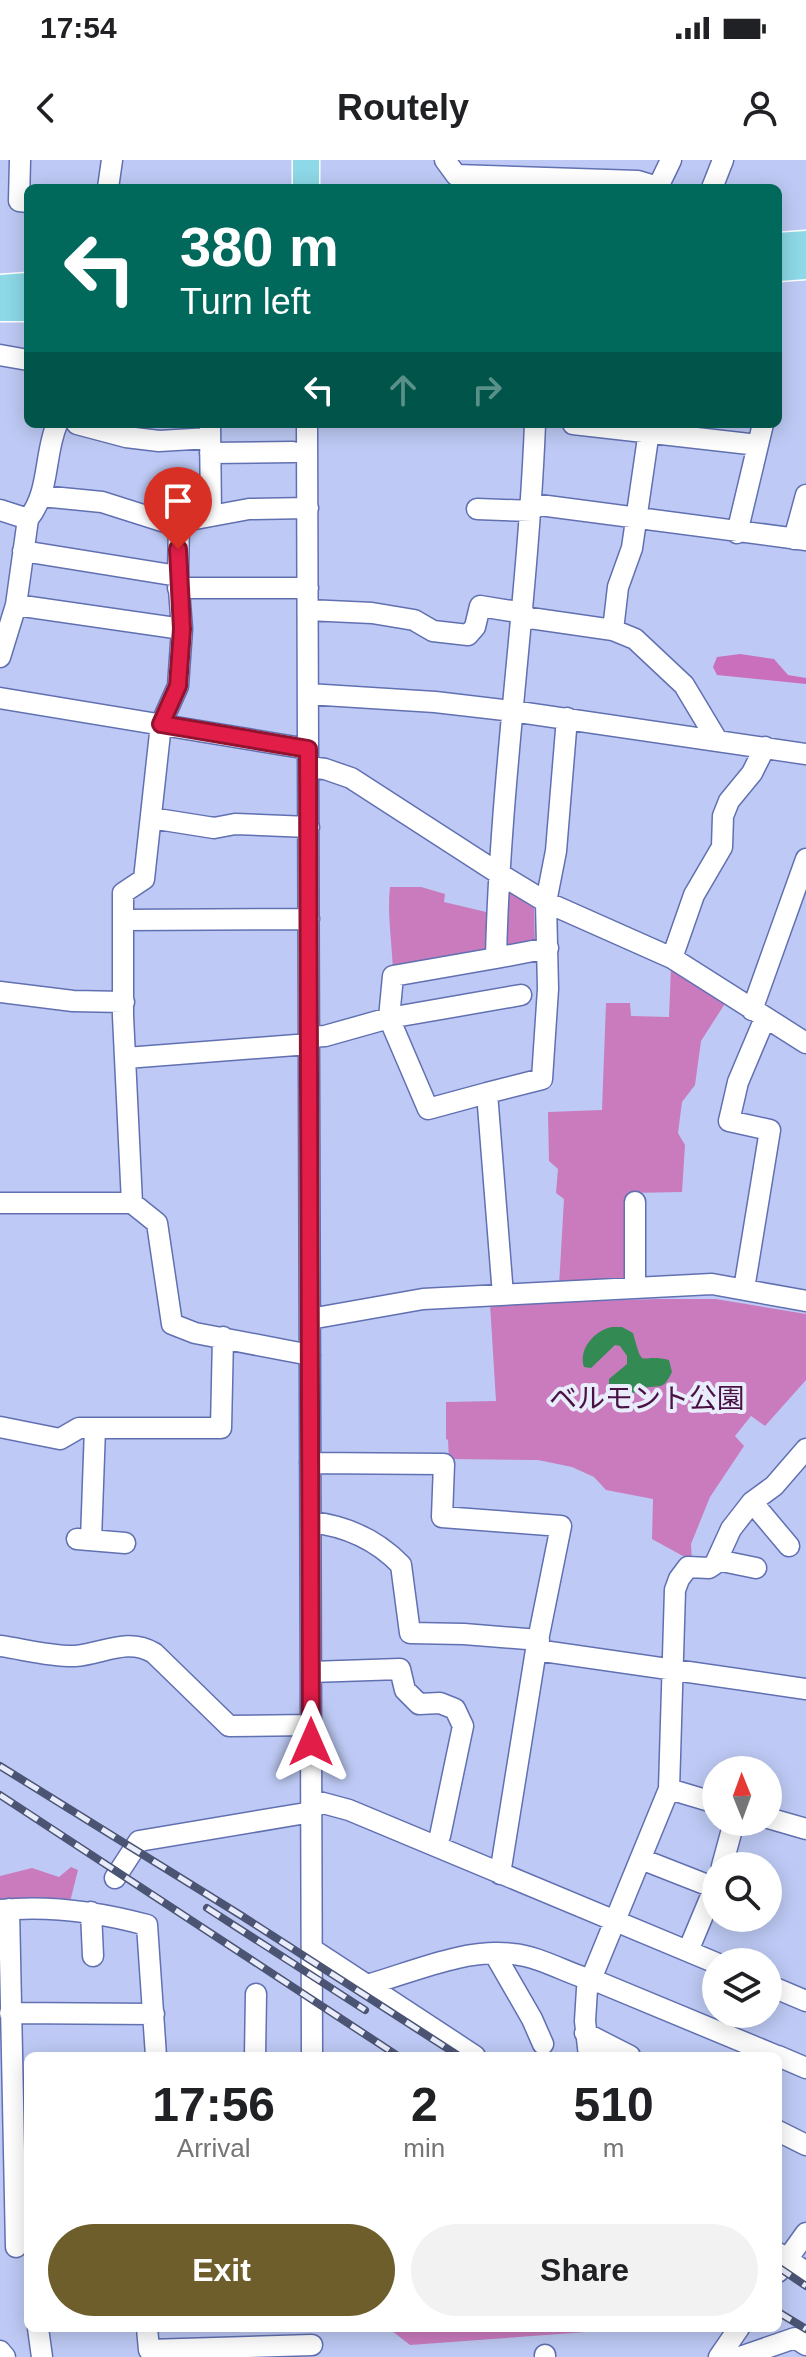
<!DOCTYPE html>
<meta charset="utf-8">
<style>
body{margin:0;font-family:Helvetica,"Noto Sans JP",sans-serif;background:#f2f2f2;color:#202124;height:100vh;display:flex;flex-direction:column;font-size:30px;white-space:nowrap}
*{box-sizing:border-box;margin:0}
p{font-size:26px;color:#757577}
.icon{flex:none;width:44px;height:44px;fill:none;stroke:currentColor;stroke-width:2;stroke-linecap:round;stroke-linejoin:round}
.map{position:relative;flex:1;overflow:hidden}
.sheet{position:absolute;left:24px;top:1892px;width:758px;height:280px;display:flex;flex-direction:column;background:#fff;border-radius:12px;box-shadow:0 4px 20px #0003}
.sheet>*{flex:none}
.banner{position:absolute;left:24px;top:24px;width:758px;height:244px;border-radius:12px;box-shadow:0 4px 20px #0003;background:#00695c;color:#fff;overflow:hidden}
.needle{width:52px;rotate:359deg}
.tools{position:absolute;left:702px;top:1596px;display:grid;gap:16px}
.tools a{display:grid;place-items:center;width:80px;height:80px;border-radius:50%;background:#fff;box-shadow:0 4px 20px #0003;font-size:40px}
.pin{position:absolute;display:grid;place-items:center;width:68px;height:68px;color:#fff;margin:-82px -34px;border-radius:50% 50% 50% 0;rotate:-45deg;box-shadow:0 0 8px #0007}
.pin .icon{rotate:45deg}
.me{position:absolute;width:88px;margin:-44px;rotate:0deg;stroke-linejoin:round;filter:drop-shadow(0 0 6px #0008)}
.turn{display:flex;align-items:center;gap:28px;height:168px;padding:0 24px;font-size:36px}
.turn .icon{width:104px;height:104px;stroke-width:2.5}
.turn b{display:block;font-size:56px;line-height:68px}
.lanes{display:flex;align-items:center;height:76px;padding:0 24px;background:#0003;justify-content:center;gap:40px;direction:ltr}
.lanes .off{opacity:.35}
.eta{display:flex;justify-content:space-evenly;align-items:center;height:136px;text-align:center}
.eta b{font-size:48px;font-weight:700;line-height:56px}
.button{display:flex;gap:16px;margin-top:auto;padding:16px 24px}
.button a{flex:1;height:92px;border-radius:48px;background:#6e5e2c;color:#fff;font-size:32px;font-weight:700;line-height:92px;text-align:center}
.button a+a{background:#f2f2f2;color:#202124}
.status{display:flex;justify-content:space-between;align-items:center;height:56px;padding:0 40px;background:#fff;direction:ltr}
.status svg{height:22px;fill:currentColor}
header{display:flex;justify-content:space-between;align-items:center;height:104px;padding:0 24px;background:#fff;font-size:36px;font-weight:700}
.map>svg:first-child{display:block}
</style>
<div class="status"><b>17:54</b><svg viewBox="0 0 49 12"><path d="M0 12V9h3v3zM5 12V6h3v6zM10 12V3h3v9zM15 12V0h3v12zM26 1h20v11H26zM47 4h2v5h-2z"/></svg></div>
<header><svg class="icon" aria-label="back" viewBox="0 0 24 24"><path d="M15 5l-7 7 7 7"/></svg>Routely<svg class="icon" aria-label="person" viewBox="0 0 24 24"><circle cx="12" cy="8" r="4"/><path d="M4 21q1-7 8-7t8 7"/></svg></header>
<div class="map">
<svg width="806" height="2197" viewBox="0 0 806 2197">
<rect width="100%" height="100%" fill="#becaf5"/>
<path fill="#c97bbe" d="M390,727H421L445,734L444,742L499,755L501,728L534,747L535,787L393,811C392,783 387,753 390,727Z
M671,807L726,842L701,881L695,925L682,942L678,973L685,985L682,1032L629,1033L627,1123L559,1126L564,1039L556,1033L558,1009L549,1001L548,952L602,950L606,843H630L631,856L669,857Z
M656,1139H716L806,1154V1220L765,1266L751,1256L735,1276L744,1286L710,1337L691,1384L692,1401L652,1379L653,1339L606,1330L594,1317L572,1307L538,1300L449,1299L448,1280L446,1279V1242L496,1241L490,1144Z
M71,1707L78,1710L70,1742L0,1745V1716L32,1708L59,1717Z
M391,2168H602L600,2171L410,2185L392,2171Z"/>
<path fill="#c96fbc" d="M740,494L774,499L788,515L806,518V524L717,515L713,507L717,497Z"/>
<path fill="#338a53" d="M612,1167H622L633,1173C644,1213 639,1192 669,1200L672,1212C662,1232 661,1224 644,1228C637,1229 632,1235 626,1238L609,1230V1219L627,1204V1196L620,1186L615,1185L591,1208L584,1207C578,1189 595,1170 612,1167Z"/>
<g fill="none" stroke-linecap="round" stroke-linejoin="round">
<defs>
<path id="minor" d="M20,0L19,41L28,42
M445,0L456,15L638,21L661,28
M658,27L671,0
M108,28L112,0
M712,28L723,0
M0,195L28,200
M77,264L126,277L159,281L210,278
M210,264L211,356
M307,264L312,1896
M573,264L758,285
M210,293L293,292
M41,336L102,342L165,362H179L249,349L308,348
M532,344L806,380
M477,349L532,351
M0,350L28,359
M737,373L763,264
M794,379L806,335
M23,391L178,416
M178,428H308
M16,445L182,469
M308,450L372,453L414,460L433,471L468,475L475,467L480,446L524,453
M523,457L613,470L635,479L684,525L717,580
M613,470L618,427L632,388L650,264
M0,497L16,445L28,359C50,333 44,294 57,264
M308,534L435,542L512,551L806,594
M0,538L308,589
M309,607L325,609L351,618L498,713L546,742L672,798L806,883
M151,658L214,668L235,664L309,667
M123,760L309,759
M496,798L548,788
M672,798L694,735L722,687L723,656L729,641L752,613L765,587
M0,832L73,841L124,842
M752,850L806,699
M309,877L325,876L389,858L521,835
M126,898L309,884
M487,933L428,949L389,858L393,816L496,798C500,619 528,442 535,264
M635,1042V1128
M0,1043H132L123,856V733L144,719L161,564L178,526L182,469L178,416L179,362
M132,1043L157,1063L172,1164L195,1173L310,1195
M744,1129L770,970L729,961L738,922L765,858
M503,1135L487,933L542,919L548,829L546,742L556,691L567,558
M310,1159L423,1139L712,1124L806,1141
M0,1267L60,1279L79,1268H221L223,1177
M310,1303L444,1304L442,1357L561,1366L536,1490L500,1714
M752,1342L789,1386
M311,1362C346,1366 376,1379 401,1405L410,1473L464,1474L539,1480
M77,1379L125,1383
M91,1380L95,1268
M717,1400L756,1408
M0,1486C22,1489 53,1497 75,1496C103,1494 127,1477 154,1493L229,1566L311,1565
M536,1490L806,1529
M311,1512L400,1509L405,1530L419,1544L440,1543L455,1549L463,1566L440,1676
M669,1629L716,1643
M312,1640L349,1650L716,1803
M768,1658L806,1669
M641,1699L715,1728
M722,1706L734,1662
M115,1718L139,1681L312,1652
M9,1749L16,2087
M0,1750C50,1745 99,1752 147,1765L156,1896
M91,1752L93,1796
M312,1789L367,1825C413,1812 465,1788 513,1794C543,1797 571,1816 601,1823L777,1896
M688,1791L716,1724
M494,1793L532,1859L543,1884
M367,1825L475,1896
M768,1825L806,1841
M10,1853L154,1854
M585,1873L630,1896
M255,1896L256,1834
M589,1896L585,1861L587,1829L669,1629L675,1430L679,1419L688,1407L709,1408L715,1404L731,1369L752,1342L774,1326L806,1289
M778,1896L806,1908
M778,1971L806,1985
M778,2093L806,2112
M778,2112L806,2073
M38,2168L42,2197
M147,2168L149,2190L312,2185
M0,2191L5,2197
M545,2195V2197
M719,2197L739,2168
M740,2197L795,2178L806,2185"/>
<path id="major" d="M306,0V28
M778,86L806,84
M778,108L806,106
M0,128L28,126
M0,148H28"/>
</defs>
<use href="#minor" stroke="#6170b1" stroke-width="23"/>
<use href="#major" stroke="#fff" stroke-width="29"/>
<use href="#minor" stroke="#fff" stroke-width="20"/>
<use href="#major" stroke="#8dd9e7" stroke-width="26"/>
<defs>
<path id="rail" d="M0,1606L242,1756L459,1896
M0,1635L398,1896
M207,1748L365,1850
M778,2107L806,2126
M778,2152L806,2169"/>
</defs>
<use href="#rail" stroke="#4c5474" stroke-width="8"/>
<use href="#rail" stroke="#e8ecfb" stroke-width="5" stroke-dasharray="15" stroke-linecap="butt"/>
</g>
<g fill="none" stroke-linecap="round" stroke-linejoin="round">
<defs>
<path id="route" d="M178,389L182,469L178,526L161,564L308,589L311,1582"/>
</defs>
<use href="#route" stroke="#92132f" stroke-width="20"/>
<use href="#route" stroke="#e11d48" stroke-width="14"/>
</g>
<g text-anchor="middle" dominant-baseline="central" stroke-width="8" stroke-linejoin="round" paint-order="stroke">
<g font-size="28" fill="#4a1144" stroke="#e8ecfb">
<text x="647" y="1238">ベルモント公園</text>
</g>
</g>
</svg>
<div class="tools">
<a><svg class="needle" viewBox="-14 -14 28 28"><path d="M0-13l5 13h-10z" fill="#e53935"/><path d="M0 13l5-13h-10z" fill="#757577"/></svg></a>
<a><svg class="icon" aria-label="search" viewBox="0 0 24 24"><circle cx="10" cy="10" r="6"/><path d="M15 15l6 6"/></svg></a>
<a><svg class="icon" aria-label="layers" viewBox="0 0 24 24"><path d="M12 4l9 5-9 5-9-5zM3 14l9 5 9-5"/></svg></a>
</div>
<div class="pin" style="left:178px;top:389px;background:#d93025"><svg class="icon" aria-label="arrive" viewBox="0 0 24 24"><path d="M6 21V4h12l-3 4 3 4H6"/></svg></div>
<svg class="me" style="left:311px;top:1582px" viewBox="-20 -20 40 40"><path d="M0-17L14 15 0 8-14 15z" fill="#e11d48" stroke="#fff" stroke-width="4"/></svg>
<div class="banner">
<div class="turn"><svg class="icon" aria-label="left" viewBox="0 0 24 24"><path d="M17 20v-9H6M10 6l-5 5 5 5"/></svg><div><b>380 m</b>Turn left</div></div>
<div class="lanes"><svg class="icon" aria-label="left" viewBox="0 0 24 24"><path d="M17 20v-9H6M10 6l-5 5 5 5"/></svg><svg class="icon off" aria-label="ahead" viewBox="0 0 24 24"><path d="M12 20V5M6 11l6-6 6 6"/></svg><svg class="icon off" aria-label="right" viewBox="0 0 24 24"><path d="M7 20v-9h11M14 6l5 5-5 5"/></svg></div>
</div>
<section class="sheet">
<div class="eta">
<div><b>17:56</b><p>Arrival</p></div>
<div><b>2</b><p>min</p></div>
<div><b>510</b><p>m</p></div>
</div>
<div class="button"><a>Exit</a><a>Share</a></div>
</section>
</div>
